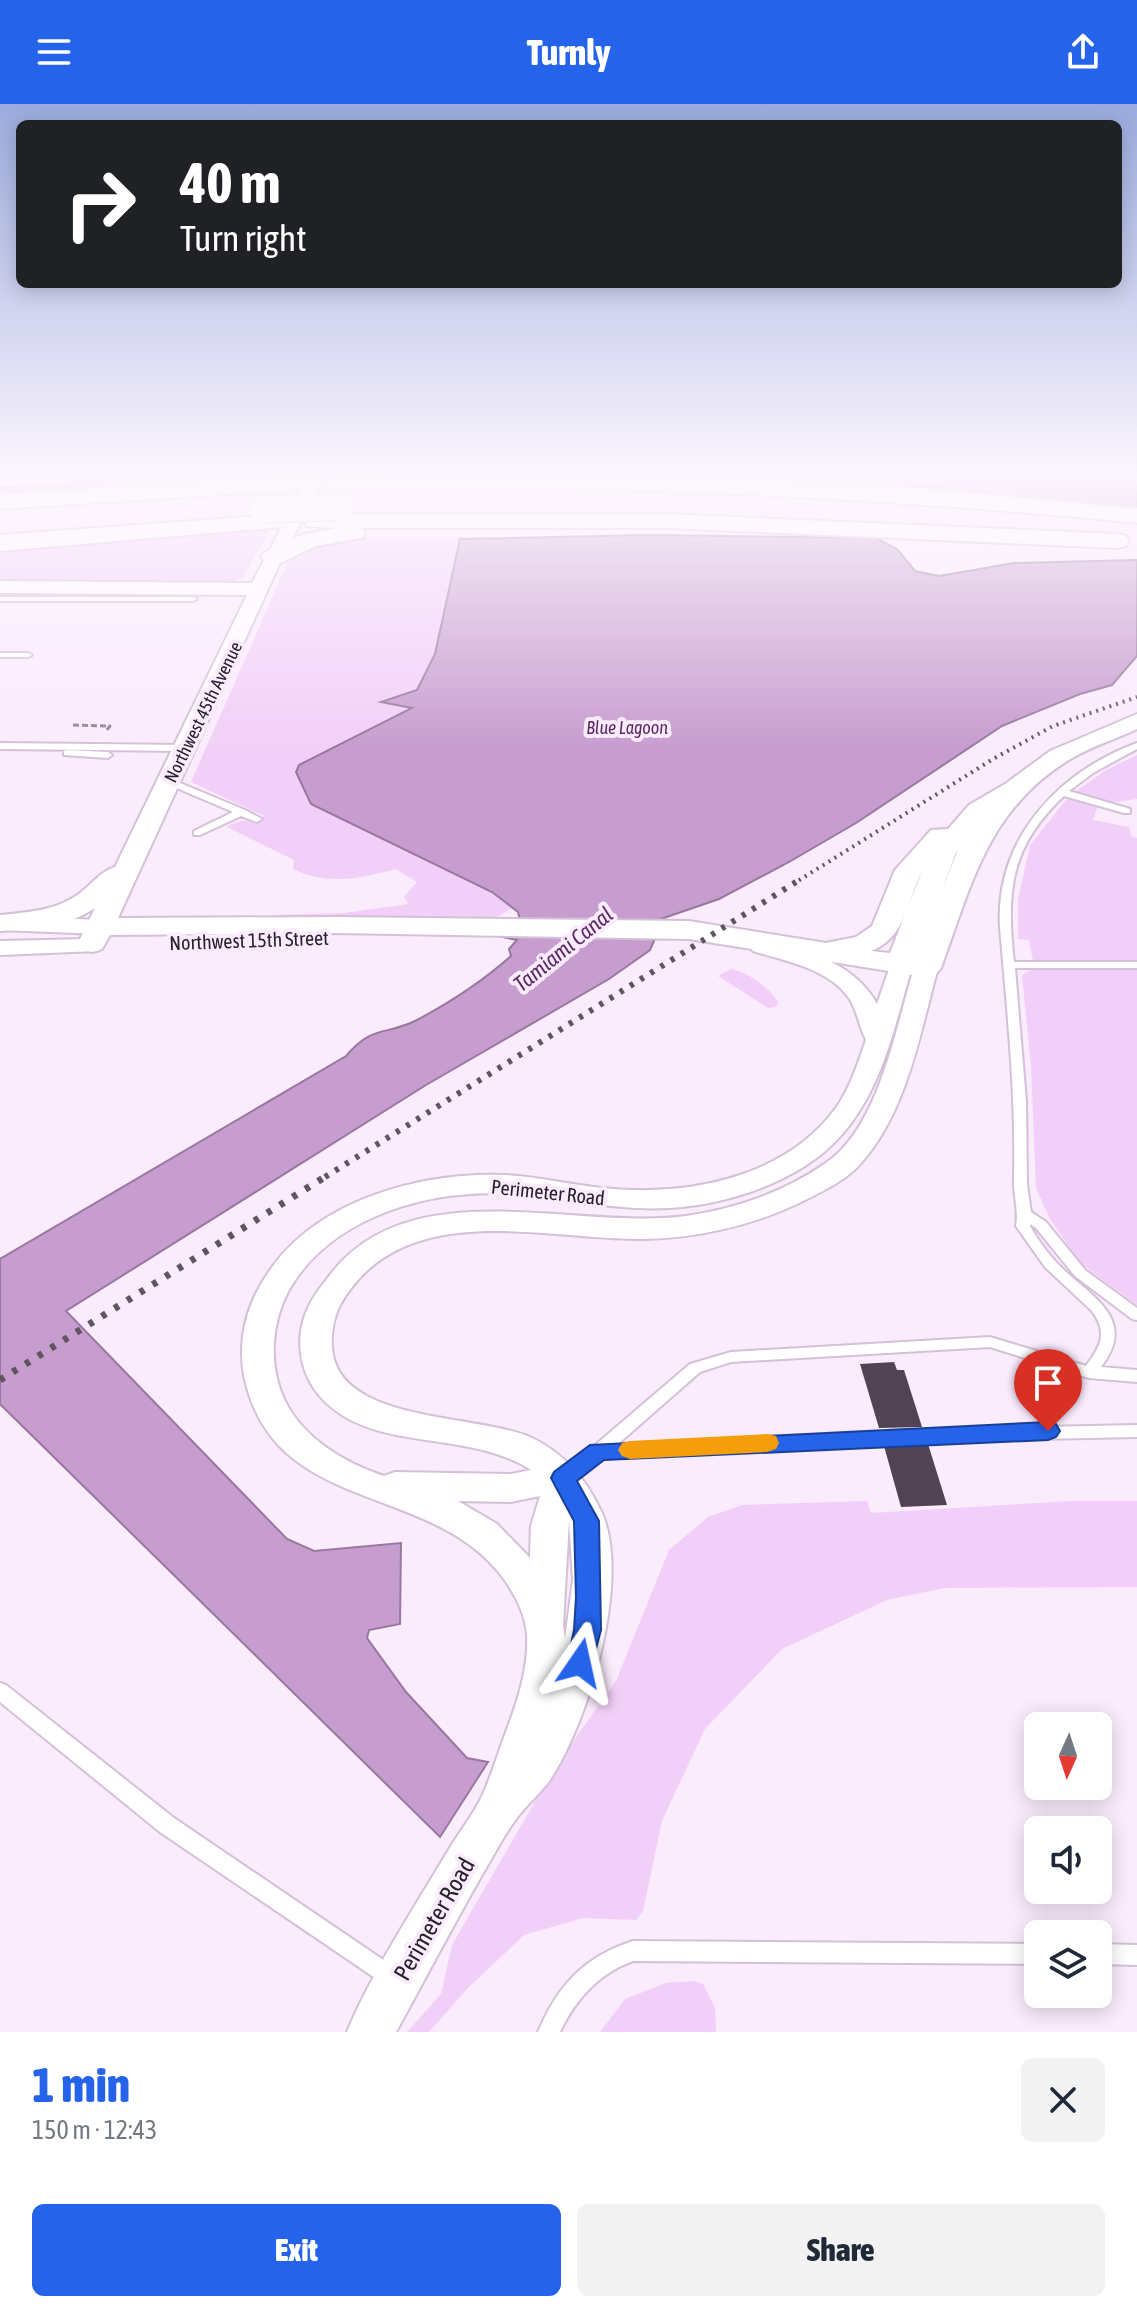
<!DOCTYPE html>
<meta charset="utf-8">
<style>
body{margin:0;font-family:"Asap Condensed",sans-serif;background:#f2f2f3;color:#1f2937;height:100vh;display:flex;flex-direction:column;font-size:30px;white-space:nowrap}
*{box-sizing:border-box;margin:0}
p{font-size:26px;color:#747a83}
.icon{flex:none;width:44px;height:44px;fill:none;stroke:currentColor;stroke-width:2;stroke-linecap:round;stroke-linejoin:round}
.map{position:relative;height:1928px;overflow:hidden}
.details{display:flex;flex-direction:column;background:#fff;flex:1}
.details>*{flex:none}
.hud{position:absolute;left:16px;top:16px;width:1106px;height:168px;border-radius:12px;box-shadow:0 4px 20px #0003;background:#202124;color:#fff;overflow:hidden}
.needle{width:52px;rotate:183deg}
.tools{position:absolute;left:1024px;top:1608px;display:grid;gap:16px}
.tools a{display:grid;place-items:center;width:88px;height:88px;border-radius:12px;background:#fff;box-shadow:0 4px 20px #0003;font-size:40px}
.pin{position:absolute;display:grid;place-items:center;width:68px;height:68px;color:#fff;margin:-82px -34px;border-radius:50% 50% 50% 0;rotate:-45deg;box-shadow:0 0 8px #0007}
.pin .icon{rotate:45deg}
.me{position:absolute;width:88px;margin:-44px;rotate:11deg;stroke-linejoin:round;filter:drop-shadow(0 0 6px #0008)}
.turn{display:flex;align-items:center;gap:28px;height:168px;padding:0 32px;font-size:36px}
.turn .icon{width:104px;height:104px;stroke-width:2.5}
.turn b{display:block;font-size:56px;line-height:68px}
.round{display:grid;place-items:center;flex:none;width:84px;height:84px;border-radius:12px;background:#f2f2f3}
.summary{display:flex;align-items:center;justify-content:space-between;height:136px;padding:0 32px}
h1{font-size:48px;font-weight:800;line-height:60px;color:#2563eb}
.primary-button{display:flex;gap:16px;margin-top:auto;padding:16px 32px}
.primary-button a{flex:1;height:92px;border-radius:12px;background:#2563eb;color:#fff;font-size:32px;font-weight:800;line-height:92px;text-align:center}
.primary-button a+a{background:#f2f2f3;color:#1f2937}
header{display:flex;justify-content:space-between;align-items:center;height:104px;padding:0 32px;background:#2563eb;color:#fff;font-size:36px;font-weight:800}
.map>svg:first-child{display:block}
</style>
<header><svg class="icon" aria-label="menu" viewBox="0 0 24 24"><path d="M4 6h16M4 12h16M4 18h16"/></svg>Turnly<svg class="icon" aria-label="share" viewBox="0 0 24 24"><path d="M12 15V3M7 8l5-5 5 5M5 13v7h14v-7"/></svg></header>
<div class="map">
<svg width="1137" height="1928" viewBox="0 0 1137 1928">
<rect width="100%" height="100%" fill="#faebfd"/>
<path fill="#f2cff8" d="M275,424L269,425L266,428L269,430L263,431L267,432L243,473L230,479H0V445Z
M350,433H461L435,550L417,586L382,596V599L412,604L299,661L297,671L492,788L512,804L494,815L276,814L274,811L344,809L409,800L404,793L417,778L396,765C360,774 328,782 293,765L294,756L227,723C238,714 252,719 264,712L191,678L290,453L297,446Z
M1137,651V695L1109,699L1075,688L1106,666Z
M1071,695L1098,701L1093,716L1129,723L1131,732L1137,734V858L1033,857L1029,836L1018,835V796L1030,741L1066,696Z
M1038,864L1137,865V1201L1080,1159L1050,1115L1036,1084L1031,961L1022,872L1026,868Z
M731,865C748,868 770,884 778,898L776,903L768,904L718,872Z
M867,1397L871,1409L1070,1397H1137V1483L944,1484L887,1496L782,1545L705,1625L662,1717L643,1807L636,1816L583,1814L524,1831L468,1884L429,1928H407L441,1890L452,1841L555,1663L616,1577L669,1446L708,1413L742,1401Z
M693,1877L703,1880L715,1904L716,1928H600L625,1895L666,1879Z"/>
<path fill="#c79dcf" stroke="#98789e" stroke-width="2" d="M127,374H249L0,393V384Z
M841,374H1137V405Z
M647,431L876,434L897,445L915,467L939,472L1014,459L1137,456V552L1112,581L1080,590L1002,622L856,719L789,758L719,795L658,816L657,830L650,846L609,875L426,981L66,1207L287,1435L314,1447L401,1439L400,1520L369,1526L367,1534L406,1588L467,1654L488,1658L440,1733L0,1300V1155L346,952C373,920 386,932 417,916C449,899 484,876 511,852L509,845L517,836L493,831L520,816L518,808L492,788L311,700L296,668L299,661L412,604L381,598L417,586L435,550L460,435Z"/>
<path fill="#514254" d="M894,1258L897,1266H904L922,1323L879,1324L860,1260Z
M928,1340L947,1401L901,1403L884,1342Z"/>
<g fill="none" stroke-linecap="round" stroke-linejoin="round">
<defs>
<path id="service" d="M0,493H193L197,495L193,497H0Z
M0,549H28L32,551L28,553H0Z
M0,639L188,641L192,644L188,647L0,645Z
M1137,639V645L1093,669L1069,687L1130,705V709H1124L1064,692C1010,742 1006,788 1014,858H1137V864H1015L1026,997L1027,1081L1031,1108L1046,1118L1085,1166L1137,1204V1216L1132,1215L1075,1172L1036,1124L1030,1120V1122C1039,1138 1051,1154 1065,1167C1097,1196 1136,1218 1101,1263L1137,1266V1278L1089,1274L990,1243L731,1258L700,1268L618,1340L905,1326L1137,1321V1333L905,1338L602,1353L569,1378L563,1380L557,1378L555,1374L557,1370L593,1343L690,1260L731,1248L990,1233L1086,1262C1101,1242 1108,1229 1092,1207L1045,1163L1016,1122C1019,1106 1013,1090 1014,1073C1016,989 1007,906 1000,823C995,735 1058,668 1137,639Z
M67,646L108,648L112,651L108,654L64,651V647Z
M168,674L245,706L262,715L257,718L241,712L200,731H194V727L233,708L165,679L163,677Z
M0,1579L6,1581L174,1714L398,1866L401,1873L398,1880L391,1883L384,1880L160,1728L0,1598Z
M633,1837L1038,1840V1860L633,1857C599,1869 575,1896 560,1928H538C558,1881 584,1853 633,1837Z
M1098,1840L1137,1841V1861L1098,1860Z"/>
<path id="minor" d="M0,812L100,816L108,818L111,823L108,828L100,830L0,826Z
M90,835L98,837L102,842L98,847L0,851V837Z
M761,835C805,846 853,857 877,900L893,854H909L913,859C891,934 877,1017 805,1062C765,1087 715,1102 668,1104C614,1107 564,1093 511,1090C432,1084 331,1112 289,1186C271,1219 268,1262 285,1297C304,1335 345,1359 384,1372L395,1368L511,1370L531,1366C472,1327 383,1347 331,1303C304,1281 293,1245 305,1211C310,1197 318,1186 327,1175C406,1064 573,1127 686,1112C736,1105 784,1088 826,1059C879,1023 896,923 914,864L918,859H934L938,864C920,928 908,1005 862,1058C846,1077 819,1089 797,1100C750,1122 696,1134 645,1135C543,1136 402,1092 340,1201C334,1213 331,1229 332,1243C336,1320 477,1309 532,1334C565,1350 587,1376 602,1409C631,1476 589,1617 550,1676C540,1690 526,1701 516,1715C507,1727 500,1740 493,1752C459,1810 428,1870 396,1928H347C371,1870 415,1802 448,1747C459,1728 474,1710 483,1690C492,1670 498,1649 506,1628C517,1598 529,1564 527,1531C526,1513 516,1493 506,1478C435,1375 273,1415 244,1271C237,1231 249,1194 273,1162C323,1094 424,1068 504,1071C538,1072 570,1081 603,1084C685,1093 784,1075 836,1004C850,984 858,959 866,936C859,922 857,906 849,894C828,864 785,857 753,847L749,842L753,837ZM540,1392L531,1422L530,1454L497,1420L458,1397L511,1398ZM569,1416L573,1476L565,1535L563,1522Z"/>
<path id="tertiary" d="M308,374H324L280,459L118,814L336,813L689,817L826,839L856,833L872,822L895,766L931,726L948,725L969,701L1005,680L1050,647L1137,610V625C1114,636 1086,644 1064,659C987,709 971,782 941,864L936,870L926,873L689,835L336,829L110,831L102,845L92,848L82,845L78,839L95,804C67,823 33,825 0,827V811C29,808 56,807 80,789C92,780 101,767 115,763L247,491L0,489V477L252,479ZM957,747V748L941,788L955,751ZM922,767L890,849L871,847C906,834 907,796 922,767Z"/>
<path id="motorway" d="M266,374H304L307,379L304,384L296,386L0,405V391Z
M327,374L737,375L937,386L1137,405V419C870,392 604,380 336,385L328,383L325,378Z
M316,410H669L1117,430L1126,432L1129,437L1126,442L1117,444L669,424H362L365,429L362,434L316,442L283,458H265L261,453L265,448L301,431L336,424L307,422L304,417L307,412Z
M274,411L283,413L286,418L283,423L0,447V431Z"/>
</defs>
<use href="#service" stroke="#d4c1d8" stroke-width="4"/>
<use href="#minor" stroke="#d4c1d8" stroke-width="4"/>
<use href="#tertiary" stroke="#d4c1d8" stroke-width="4"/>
<use href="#motorway" stroke="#d4c1d8" stroke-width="4"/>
<path stroke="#918693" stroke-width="3" stroke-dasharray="6 3" stroke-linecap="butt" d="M73,621L110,622L106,627"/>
<use href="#service" fill="#fff" fill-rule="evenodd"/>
<use href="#minor" fill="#fff" fill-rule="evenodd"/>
<use href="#tertiary" fill="#fff" fill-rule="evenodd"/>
<use href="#motorway" fill="#fff" fill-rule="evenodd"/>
<path stroke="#5e5560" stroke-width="4" stroke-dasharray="2 5" stroke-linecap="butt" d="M793,780L993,655L1053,622L1137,593"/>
<path stroke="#5e5560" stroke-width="6" stroke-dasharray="4 8" stroke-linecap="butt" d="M325,1073L796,778"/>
<path stroke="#5e5560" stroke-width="7" stroke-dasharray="5 10" stroke-linecap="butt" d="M0,1276L328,1071"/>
<defs>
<path id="motorway-bridge" d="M263,406L339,403"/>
</defs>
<use href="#motorway-bridge" stroke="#d4c1d8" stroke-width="28" stroke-linecap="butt"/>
<use href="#motorway-bridge" stroke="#fff" stroke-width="26"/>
</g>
<linearGradient id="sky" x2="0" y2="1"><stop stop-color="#9babde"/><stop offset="0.58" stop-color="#fdf6fe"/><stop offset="1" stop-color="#fdf6fe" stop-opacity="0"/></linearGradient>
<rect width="1137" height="644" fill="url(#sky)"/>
<path fill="#2563eb" stroke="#184099" stroke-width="2" d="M1048,1318L1056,1320L1060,1327L1056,1333L1048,1336L604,1356L577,1377L599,1417L601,1526L590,1567L580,1571L571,1567L567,1559L574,1526L576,1493L574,1417L551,1374L554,1368L590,1341Z"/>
<path fill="#f59e0b" d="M767,1330L776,1332L779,1339L776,1345L767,1348L630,1355L622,1352L618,1346L622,1339L630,1337Z"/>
<g text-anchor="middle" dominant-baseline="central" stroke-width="8" stroke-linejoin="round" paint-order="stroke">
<g font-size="18" fill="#29222b" stroke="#faebfd">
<text transform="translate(203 608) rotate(-64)">Northwest 45th Avenue</text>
</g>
<g font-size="18" font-style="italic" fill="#5b2865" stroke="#faebfd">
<text x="627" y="623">Blue Lagoon</text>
</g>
<g font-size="20" fill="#29222b" stroke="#faebfd">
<text transform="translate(249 836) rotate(-2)">Northwest 15th Street</text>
<text transform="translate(548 1088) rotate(6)">Perimeter Road</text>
</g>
<g font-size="22" font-style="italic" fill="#5b2865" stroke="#faebfd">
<text transform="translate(563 845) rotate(-39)">Tamiami Canal</text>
</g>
<g font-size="24" fill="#29222b" stroke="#faebfd">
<text transform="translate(434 1815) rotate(-60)">Perimeter Road</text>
</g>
</g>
</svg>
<div class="tools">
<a><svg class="needle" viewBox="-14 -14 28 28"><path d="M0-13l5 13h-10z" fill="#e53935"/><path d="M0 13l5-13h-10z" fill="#747a83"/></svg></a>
<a><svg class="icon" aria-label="sound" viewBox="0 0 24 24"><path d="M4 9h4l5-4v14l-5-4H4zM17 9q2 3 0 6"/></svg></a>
<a><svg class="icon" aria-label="layers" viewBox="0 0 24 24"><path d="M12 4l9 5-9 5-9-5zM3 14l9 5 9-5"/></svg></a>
</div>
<div class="pin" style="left:1048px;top:1327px;background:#d93025"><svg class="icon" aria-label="arrive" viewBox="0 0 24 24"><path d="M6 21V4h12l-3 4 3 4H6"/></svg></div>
<svg class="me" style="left:580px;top:1559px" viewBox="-20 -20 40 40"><path d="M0-17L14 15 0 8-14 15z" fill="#2563eb" stroke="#fff" stroke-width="4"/></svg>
<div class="hud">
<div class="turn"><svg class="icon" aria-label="right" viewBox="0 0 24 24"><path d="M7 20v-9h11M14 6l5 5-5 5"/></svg><div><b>40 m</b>Turn right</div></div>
</div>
</div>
<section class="details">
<div class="summary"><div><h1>1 min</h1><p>150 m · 12:43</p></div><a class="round"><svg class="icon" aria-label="close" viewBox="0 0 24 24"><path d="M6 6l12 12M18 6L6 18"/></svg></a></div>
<div class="primary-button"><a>Exit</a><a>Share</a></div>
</section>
